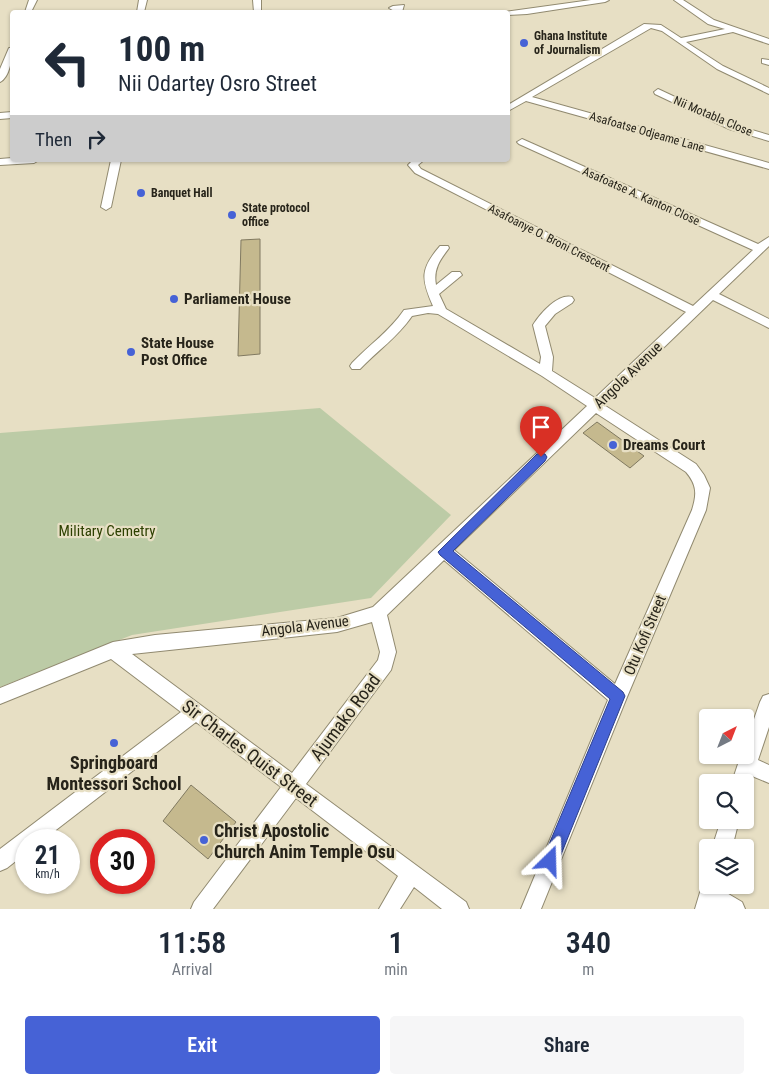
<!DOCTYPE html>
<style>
body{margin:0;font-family:"Roboto Condensed",sans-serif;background:#f6f6f7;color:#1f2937;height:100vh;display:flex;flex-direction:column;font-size:19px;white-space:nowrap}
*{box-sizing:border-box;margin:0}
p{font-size:16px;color:#747a83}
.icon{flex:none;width:28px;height:28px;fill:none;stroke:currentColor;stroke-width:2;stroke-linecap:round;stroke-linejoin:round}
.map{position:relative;height:909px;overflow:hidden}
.details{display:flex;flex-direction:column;background:#fff;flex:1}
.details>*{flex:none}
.top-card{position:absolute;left:10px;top:10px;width:500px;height:152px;border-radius:5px;box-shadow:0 1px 4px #0004;background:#fff;color:#1f2937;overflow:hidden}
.needle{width:32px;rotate:42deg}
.fabs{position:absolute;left:699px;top:709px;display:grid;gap:10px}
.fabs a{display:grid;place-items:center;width:55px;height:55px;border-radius:5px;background:#fff;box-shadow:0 1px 4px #0004;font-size:25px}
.speed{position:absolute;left:15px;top:829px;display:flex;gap:10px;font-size:25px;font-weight:700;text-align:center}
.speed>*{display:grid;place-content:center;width:65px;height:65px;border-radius:50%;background:#fff;box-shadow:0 1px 4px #0004;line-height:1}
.speed small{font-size:12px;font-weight:400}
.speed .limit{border:8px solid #d22;background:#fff;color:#111}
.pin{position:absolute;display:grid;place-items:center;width:42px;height:42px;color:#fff;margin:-51px -21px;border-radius:50% 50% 50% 0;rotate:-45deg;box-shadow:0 0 5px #0007}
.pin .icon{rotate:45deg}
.me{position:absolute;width:55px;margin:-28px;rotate:22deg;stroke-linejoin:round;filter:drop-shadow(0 0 4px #0008)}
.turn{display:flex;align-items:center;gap:18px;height:105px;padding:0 25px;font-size:22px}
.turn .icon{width:65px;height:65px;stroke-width:2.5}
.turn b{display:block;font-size:35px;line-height:42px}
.then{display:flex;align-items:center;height:48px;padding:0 25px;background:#0003;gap:10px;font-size:19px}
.eta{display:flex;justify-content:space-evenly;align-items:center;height:85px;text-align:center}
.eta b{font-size:30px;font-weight:600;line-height:35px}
.action{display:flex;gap:10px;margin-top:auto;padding:10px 25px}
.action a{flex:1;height:58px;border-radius:5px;background:#4662d6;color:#fff;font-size:20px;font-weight:600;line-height:58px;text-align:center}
.action a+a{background:#f6f6f7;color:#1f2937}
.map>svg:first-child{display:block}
</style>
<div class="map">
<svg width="769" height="909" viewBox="0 0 769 909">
<rect width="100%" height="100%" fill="#e7dfc4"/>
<path fill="#bccba6" d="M320,408L451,515L371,598L132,635L0,687V433Z"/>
<path fill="#c5b98e" stroke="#807960" d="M260,239V354L238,356L241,240Z
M597,422L644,456L630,468L583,433Z
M191,785L236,822L208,859L163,821Z"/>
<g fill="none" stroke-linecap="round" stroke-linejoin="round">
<defs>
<path id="minor" d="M29,0H37L31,12H25Z
M139,0H147L144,12H137Z
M253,0H261V12H254Z
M591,0H609L605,2L527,14L508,15V12H505Z
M674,0H683L714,20L769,39V44L733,32L686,42L723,66L769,88V94L717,69L662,31L651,28L532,97L769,163V169L526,101L508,111V105L644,24L661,25L681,38L725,29L708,24Z
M404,5L402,12H396L389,8L393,6Z
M9,48H12C12,58 10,77 0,82V69Z
M762,59L769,60V65L762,63Z
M658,89L735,125L769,135V141L729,129L655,94L654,92Z
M12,112V118L0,119V113Z
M522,139L758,244L769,237V246L719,294L769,319V328L713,300L604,405L696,464L704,475L710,488L706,510L627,697L541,909H521L608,700L444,560L387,615L396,652L391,670L306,784L466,902L469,909H442L414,887L400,909H379L398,876L296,798L213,909H191L194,902L281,787L196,722L43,840H26V853L7,868L0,871V849L181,712L111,659L0,704V688L113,642L155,635L337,618L373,607L587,406L542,376L438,314L428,313L412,316C398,337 377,351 360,369H352L350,366L352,363C369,345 390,331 404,310L433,306C421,279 420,269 440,246H448L449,248C440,260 433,269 436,285L452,272H460L462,275L439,294L446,309L540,364L541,357L533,325C540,314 558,293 572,297L574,300L572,303L555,314L545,326L553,357L552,371L595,398L686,312L415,173L408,165L413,160H424L418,165L421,169L693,306L753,250L519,144L517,142ZM596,413L686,472C697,485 697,494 692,510L615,684L454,550ZM372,622L380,652L378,660L292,773L132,654L337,632Z
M12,158V160H39L34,163L0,165V159Z
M111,160H121L111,207L106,210L101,207Z
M769,694V727L758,760L769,765V783L752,776L748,789L745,790V782H732L741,755H745V745L760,702L763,696Z
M721,820H739L732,848H712Z
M708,878V885H721L720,889L742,902L745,909H695L704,879Z"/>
</defs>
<use href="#minor" stroke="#918a70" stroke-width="2"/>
<use href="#minor" fill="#fff" fill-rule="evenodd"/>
</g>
<path fill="#4662d6" stroke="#2e408b" d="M541,453L545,454L547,457L545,461L453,551L623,692L625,696L556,867L550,869L545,867L542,861L610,699L440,555L438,552L537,454Z"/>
<g fill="#4662d6" stroke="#e7dfc4" stroke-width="2">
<circle cx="524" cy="43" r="5"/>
<circle cx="141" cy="193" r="5"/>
<circle cx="232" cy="215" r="5"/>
<circle cx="174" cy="299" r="5"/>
<circle cx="131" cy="352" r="5"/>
<circle cx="613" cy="445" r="5"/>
<circle cx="114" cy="743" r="5"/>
<circle cx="204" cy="840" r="5"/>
</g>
<g text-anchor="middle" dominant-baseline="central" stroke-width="4.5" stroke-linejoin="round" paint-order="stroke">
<g font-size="12" font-weight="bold" fill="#27241a" stroke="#e7dfc4" text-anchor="start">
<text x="534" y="36">Ghana Institute<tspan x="534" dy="14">of Journalism</tspan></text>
<text x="151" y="193">Banquet Hall</text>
<text x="242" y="208">State protocol<tspan x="242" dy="14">office</tspan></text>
</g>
<g font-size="12" fill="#27241a" stroke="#e7dfc4">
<text transform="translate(713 116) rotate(23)">Nii Motabla Close</text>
<text transform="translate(647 132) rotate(16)">Asafoatse Odjeame Lane</text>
<text transform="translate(641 196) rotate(24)">Asafoatse A. Kanton Close</text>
<text transform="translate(549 238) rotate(27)">Asafoanye O. Broni Crescent</text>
</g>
<g font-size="15" font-weight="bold" fill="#27241a" stroke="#e7dfc4" text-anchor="start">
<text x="184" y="299">Parliament House</text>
<text x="141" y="343">State House<tspan x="141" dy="17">Post Office</tspan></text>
<text x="623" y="445">Dreams Court</text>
</g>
<g font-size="15" fill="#27241a" stroke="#e7dfc4">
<text transform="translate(628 375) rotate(-44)">Angola Avenue</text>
<text transform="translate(305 626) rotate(-7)">Angola Avenue</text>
<text transform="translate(645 635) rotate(-67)">Otu Kofi Street</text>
</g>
<g font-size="15" fill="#2d4000" stroke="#e7dfc4">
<text x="107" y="531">Military Cemetry</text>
</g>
<g font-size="18" fill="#27241a" stroke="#e7dfc4">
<text transform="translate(345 717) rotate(-53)">Ajumako Road</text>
<text transform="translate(250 753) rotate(37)">Sir Charles Quist Street</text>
</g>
<g font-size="18" font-weight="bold" fill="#27241a" stroke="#e7dfc4">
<text x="114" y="762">Springboard<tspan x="114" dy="21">Montessori School</tspan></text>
<text x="214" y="830" text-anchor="start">Christ Apostolic<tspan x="214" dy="21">Church Anim Temple Osu</tspan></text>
</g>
</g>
</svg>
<div class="fabs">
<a><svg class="needle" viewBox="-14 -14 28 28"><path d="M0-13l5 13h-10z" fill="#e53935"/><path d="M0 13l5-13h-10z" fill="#747a83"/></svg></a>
<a><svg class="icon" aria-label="search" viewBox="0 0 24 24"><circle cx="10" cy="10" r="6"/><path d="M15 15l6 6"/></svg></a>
<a><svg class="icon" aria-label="layers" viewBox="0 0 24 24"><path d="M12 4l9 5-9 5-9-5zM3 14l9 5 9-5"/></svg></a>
</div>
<div class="speed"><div>21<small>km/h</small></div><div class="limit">30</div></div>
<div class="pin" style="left:541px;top:457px;background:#d93025"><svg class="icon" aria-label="arrive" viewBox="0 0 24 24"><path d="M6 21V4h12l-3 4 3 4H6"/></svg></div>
<svg class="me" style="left:550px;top:861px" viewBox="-20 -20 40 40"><path d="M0-17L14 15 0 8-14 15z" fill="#4662d6" stroke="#fff" stroke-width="4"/></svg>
<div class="top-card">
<div class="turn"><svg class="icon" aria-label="left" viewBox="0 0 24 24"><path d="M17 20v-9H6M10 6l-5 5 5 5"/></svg><div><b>100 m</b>Nii Odartey Osro Street</div></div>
<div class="then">Then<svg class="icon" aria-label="right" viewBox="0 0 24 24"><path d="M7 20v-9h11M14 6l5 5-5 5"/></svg></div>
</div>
</div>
<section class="details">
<div class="eta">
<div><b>11:58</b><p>Arrival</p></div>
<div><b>1</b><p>min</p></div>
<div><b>340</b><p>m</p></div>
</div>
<div class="action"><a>Exit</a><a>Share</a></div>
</section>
